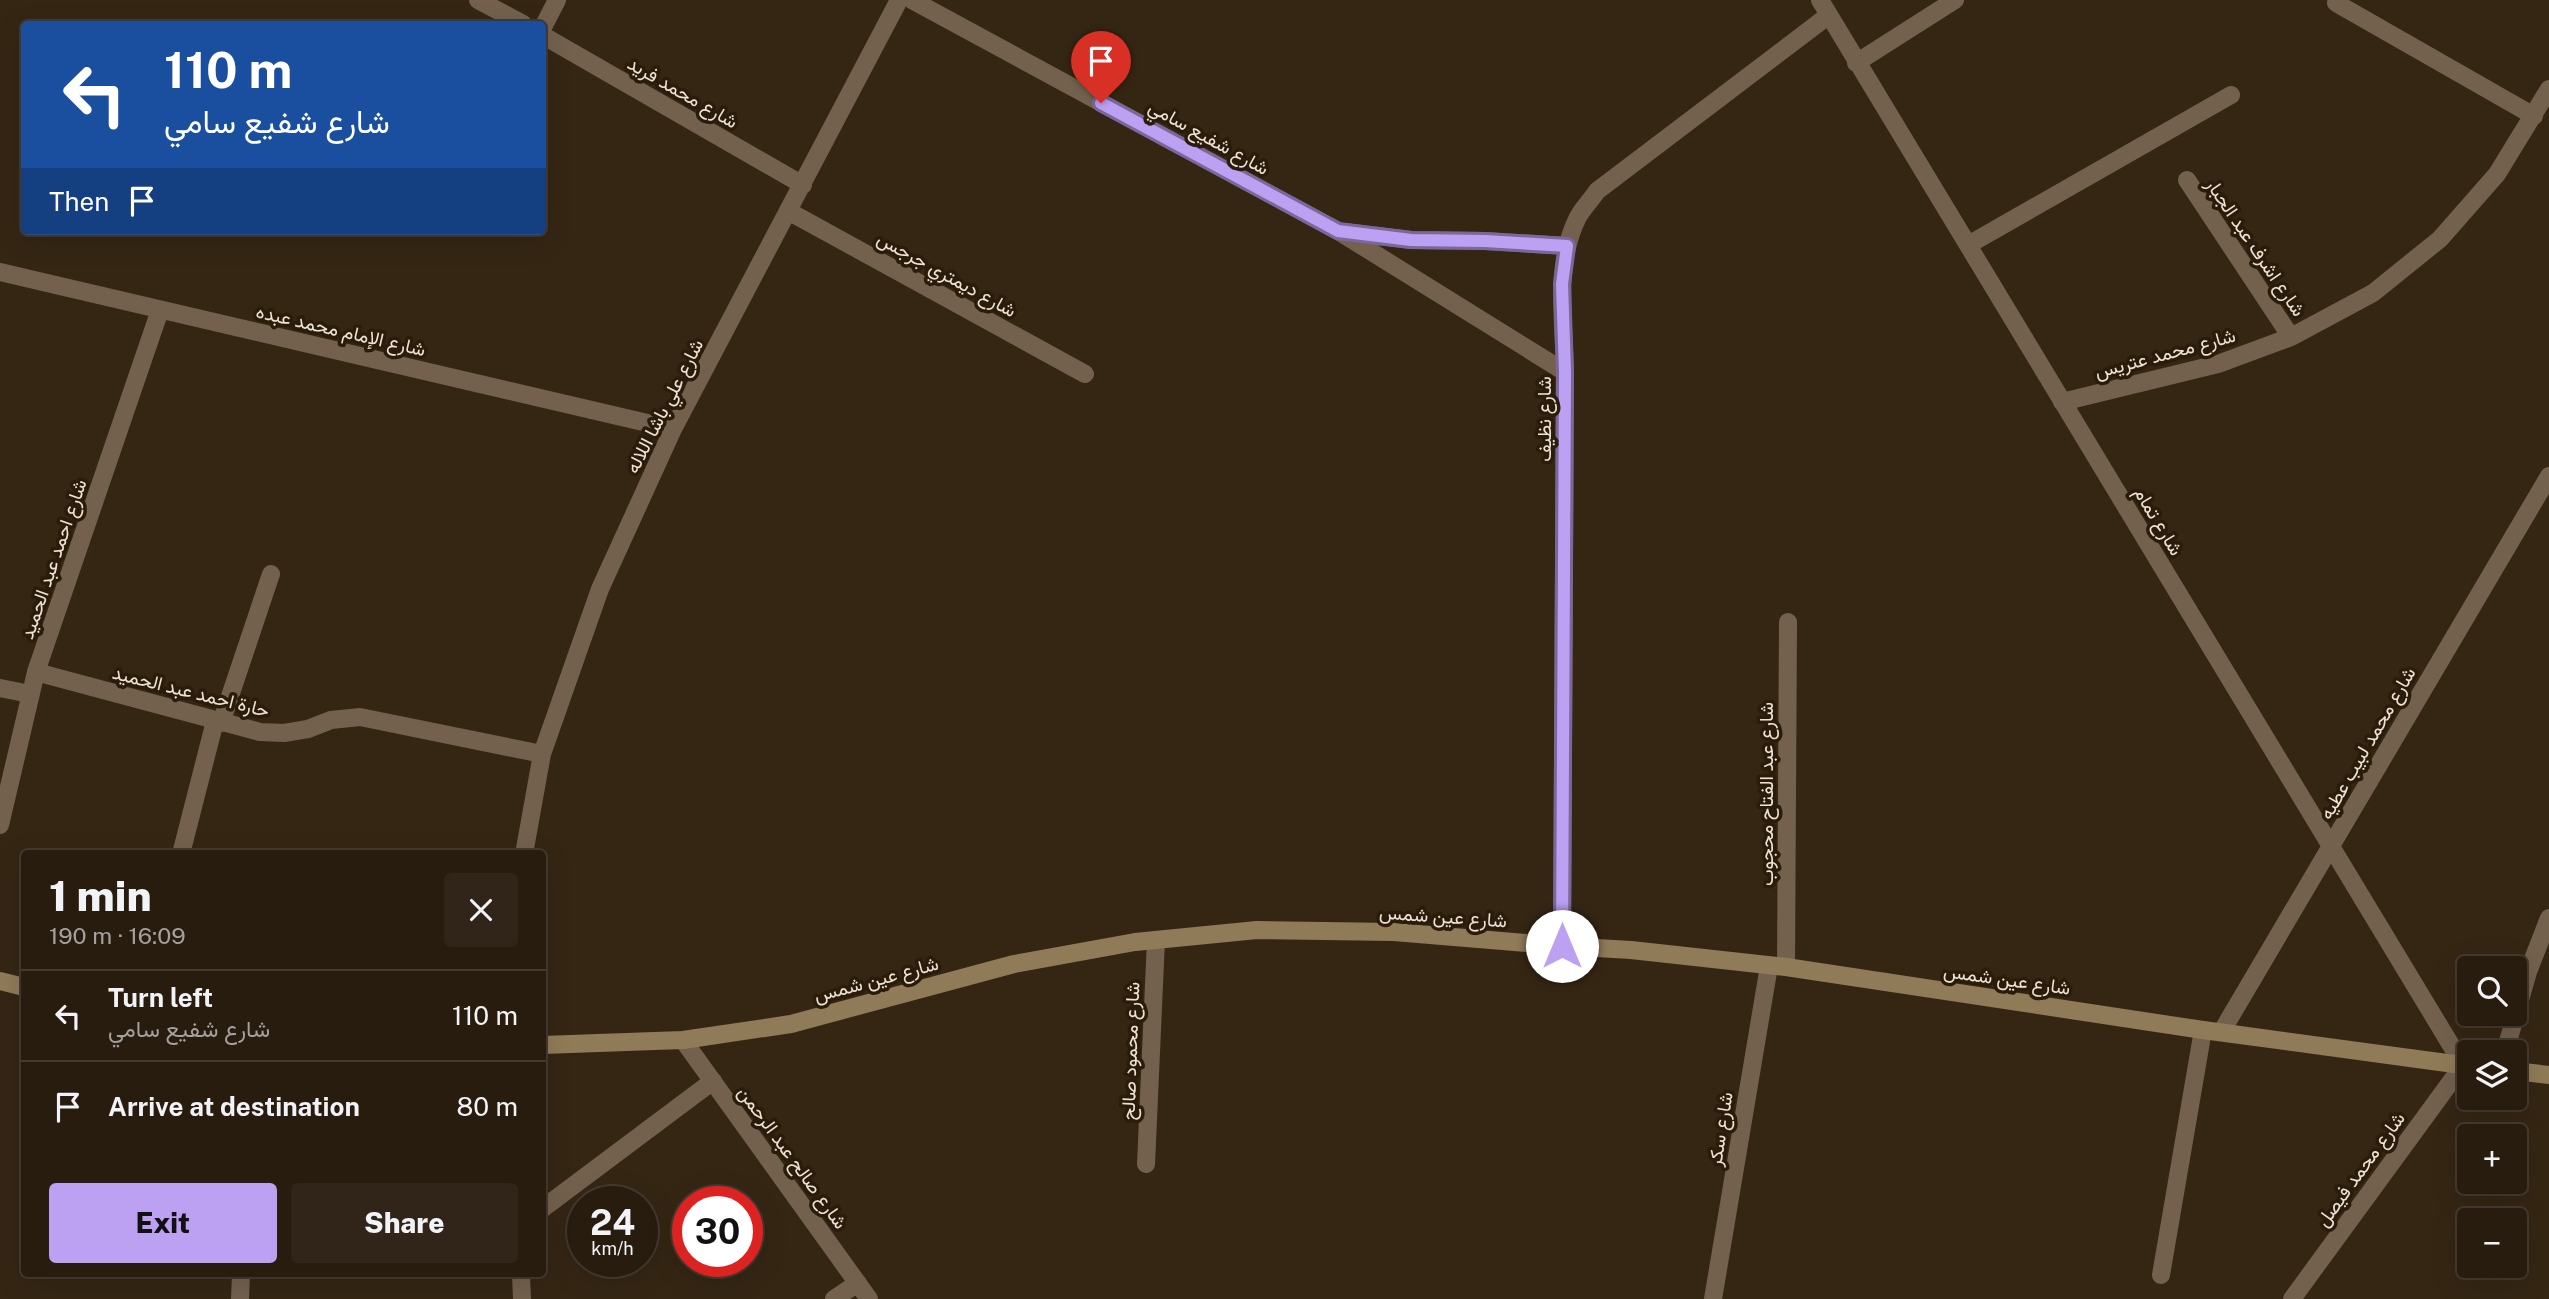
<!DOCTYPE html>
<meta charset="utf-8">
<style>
body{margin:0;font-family:"Public Sans",Vazirmatn,sans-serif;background:#302518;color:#f1f3f6;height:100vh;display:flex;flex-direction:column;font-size:26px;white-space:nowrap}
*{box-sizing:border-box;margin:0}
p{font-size:23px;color:#a5a19e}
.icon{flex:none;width:38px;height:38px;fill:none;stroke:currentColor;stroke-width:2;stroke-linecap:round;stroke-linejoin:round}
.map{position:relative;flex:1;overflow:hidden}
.side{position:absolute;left:21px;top:850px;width:525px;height:427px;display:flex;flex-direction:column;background:#281c0f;border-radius:7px;box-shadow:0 7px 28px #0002,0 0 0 2px #443a2f}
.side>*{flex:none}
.hud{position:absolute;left:21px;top:21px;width:525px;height:214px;border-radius:7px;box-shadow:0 7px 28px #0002,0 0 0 2px #443a2f;background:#1a4fa0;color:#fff;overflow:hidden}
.tools{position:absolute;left:2457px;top:956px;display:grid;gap:14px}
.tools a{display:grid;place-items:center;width:70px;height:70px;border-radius:7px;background:#281c0f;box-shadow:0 7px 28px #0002,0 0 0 2px #443a2f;font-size:35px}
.speed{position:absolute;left:567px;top:1186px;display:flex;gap:14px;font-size:35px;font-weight:700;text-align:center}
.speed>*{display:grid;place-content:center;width:91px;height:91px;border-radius:50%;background:#281c0f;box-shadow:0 7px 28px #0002,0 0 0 2px #443a2f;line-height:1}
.speed small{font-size:18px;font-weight:400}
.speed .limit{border:10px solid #d22;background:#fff;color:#111}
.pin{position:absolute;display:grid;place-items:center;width:60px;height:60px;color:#fff;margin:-72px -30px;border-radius:50% 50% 50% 0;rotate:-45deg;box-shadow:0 0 7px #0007}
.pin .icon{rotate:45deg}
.me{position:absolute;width:77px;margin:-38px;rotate:0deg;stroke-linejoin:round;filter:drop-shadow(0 0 5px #0008)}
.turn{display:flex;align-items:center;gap:24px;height:147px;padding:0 28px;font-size:32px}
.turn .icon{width:91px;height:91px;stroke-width:2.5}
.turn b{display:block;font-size:49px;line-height:60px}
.then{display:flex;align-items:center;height:66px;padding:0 28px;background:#0003;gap:14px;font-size:26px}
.round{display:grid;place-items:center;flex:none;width:74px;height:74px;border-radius:7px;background:#302518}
.summary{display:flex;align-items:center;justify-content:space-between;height:119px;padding:0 28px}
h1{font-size:42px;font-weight:800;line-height:52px}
.primary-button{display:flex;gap:14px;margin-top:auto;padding:14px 28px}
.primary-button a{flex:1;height:80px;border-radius:7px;background:#bca0f2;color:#111;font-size:28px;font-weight:800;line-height:80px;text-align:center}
.primary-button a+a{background:#302518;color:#f1f3f6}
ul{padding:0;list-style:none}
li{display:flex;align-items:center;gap:21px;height:91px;padding:0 28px;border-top:2px solid #443a2f}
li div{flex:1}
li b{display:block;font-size:26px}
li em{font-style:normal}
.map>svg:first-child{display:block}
</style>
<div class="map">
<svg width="2549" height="1299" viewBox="0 0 2549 1299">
<rect width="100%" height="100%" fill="#352614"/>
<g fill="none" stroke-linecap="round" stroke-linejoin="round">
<path stroke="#73614e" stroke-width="18" d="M478,0L523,24
M912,0L1338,231L1565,372
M1820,0L2463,1065L2292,1299
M2336,3L2534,116
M542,29L557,0
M542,35L803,185
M1856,63L1955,0
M2187,180L2291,337
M788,211L1085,374
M1345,232L1411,240L1485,241L1567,246
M1968,245L2231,95
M0,272L673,429
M2062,402L2218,364L2291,337L2373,293L2440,239L2497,174L2549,89
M36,672L260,732L284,733L308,729L331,720L360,717L542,754
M0,688L30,694
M221,723L271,574
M0,825L36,672L160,310
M181,854L215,721
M524,854L542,754L600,589L673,429L899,0
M1562,946L1565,372C1564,321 1554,264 1578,217C1583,208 1591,200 1597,191L1829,15
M1786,967L1788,622
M2222,1031L2549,476
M683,1040L869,1299
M2505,1052L2528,972L2549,918
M1146,1164L1156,940
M542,1209L713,1081
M2161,1275L2203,1030
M240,1299L241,1274
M834,1299L858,1283
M1713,1299L1769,966"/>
<path stroke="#73614e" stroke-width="18" d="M521,1274L522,1299"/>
<path stroke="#907b58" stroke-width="18" d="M0,981L24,987
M542,1045L683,1040L791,1024L1014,964L1135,942L1257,930L1394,932L1562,946L1631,950L1786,967L2203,1030L2469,1066
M2515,1071L2549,1075"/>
</g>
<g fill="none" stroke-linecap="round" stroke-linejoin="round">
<defs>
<path id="route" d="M1101,103L1338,231L1411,240L1485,241L1567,246L1562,284L1565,372L1562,946"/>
</defs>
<use href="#route" stroke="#7a689d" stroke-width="18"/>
<use href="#route" stroke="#bca0f2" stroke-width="12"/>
</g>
<g text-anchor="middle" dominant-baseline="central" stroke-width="7" stroke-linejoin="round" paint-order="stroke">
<g font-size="19" fill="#ece2d7" stroke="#2b1c0a">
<text transform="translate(683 92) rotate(30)">شارع محمد فريد</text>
<text transform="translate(1209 137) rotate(29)">شارع شفيع سامي</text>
<text transform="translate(2256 247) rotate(56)">شارع اشرف عبد الجبار</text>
<text transform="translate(947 274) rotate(29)">شارع ديمتري جرجس</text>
<text transform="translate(341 330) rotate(13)">شارع الإمام محمد عبده</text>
<text transform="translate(2165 353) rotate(-15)">شارع محمد عتريس</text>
<text transform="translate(664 406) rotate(-63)">شارع علي باشا اللاله</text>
<text transform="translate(1544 419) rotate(-90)">شارع نظيف</text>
<text transform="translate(2159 521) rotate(59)">شارع تمام</text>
<text transform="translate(53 559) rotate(-71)">شارع احمد عبد الحميد</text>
<text transform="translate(191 691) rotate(14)">حارة احمد عبد الحميد</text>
<text transform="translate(2367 743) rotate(-60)">شارع محمد لبيب عطيه</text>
<text transform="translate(1766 794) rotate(-90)">شارع عبد الفتاح محجوب</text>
<text transform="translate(1443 916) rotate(4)">شارع عين شمس</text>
<text transform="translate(876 979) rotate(-15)">شارع عين شمس</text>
<text transform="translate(2007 979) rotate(8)">شارع عين شمس</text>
<text transform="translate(1130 1051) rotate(-88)">شارع محمود صالح</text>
<text transform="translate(1720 1129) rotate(-81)">شارع سكر</text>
<text transform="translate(793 1157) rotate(54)">شارع صالح عبد الرحمن</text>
<text transform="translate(2360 1169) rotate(-54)">شارع محمد فيصل</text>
</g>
</g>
</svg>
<div class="tools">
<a><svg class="icon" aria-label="search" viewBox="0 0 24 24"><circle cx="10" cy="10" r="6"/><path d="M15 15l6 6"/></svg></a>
<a><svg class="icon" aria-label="layers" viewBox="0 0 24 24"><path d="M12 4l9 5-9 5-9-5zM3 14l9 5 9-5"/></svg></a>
<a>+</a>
<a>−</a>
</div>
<div class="speed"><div>24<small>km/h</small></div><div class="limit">30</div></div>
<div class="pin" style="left:1101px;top:103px;background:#d93025"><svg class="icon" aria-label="arrive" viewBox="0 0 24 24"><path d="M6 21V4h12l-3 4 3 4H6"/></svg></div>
<svg class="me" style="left:1562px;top:946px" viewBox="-20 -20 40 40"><circle r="19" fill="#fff"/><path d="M0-13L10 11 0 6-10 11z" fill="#bca0f2"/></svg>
<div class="hud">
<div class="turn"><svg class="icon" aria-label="left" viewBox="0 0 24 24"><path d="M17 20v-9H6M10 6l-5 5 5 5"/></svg><div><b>110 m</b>شارع شفيع سامي</div></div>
<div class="then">Then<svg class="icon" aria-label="arrive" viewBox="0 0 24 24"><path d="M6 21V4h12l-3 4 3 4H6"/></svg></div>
</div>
<section class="side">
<div class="summary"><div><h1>1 min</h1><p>190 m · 16:09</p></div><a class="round"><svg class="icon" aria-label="close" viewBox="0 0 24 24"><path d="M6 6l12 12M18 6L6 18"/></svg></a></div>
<ul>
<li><svg class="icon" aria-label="left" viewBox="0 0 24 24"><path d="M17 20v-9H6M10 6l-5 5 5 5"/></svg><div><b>Turn left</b><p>شارع شفيع سامي</p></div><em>110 m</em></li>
<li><svg class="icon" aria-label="arrive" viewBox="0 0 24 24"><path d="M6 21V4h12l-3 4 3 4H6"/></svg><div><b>Arrive at destination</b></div><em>80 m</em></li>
</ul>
<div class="primary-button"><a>Exit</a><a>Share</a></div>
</section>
</div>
